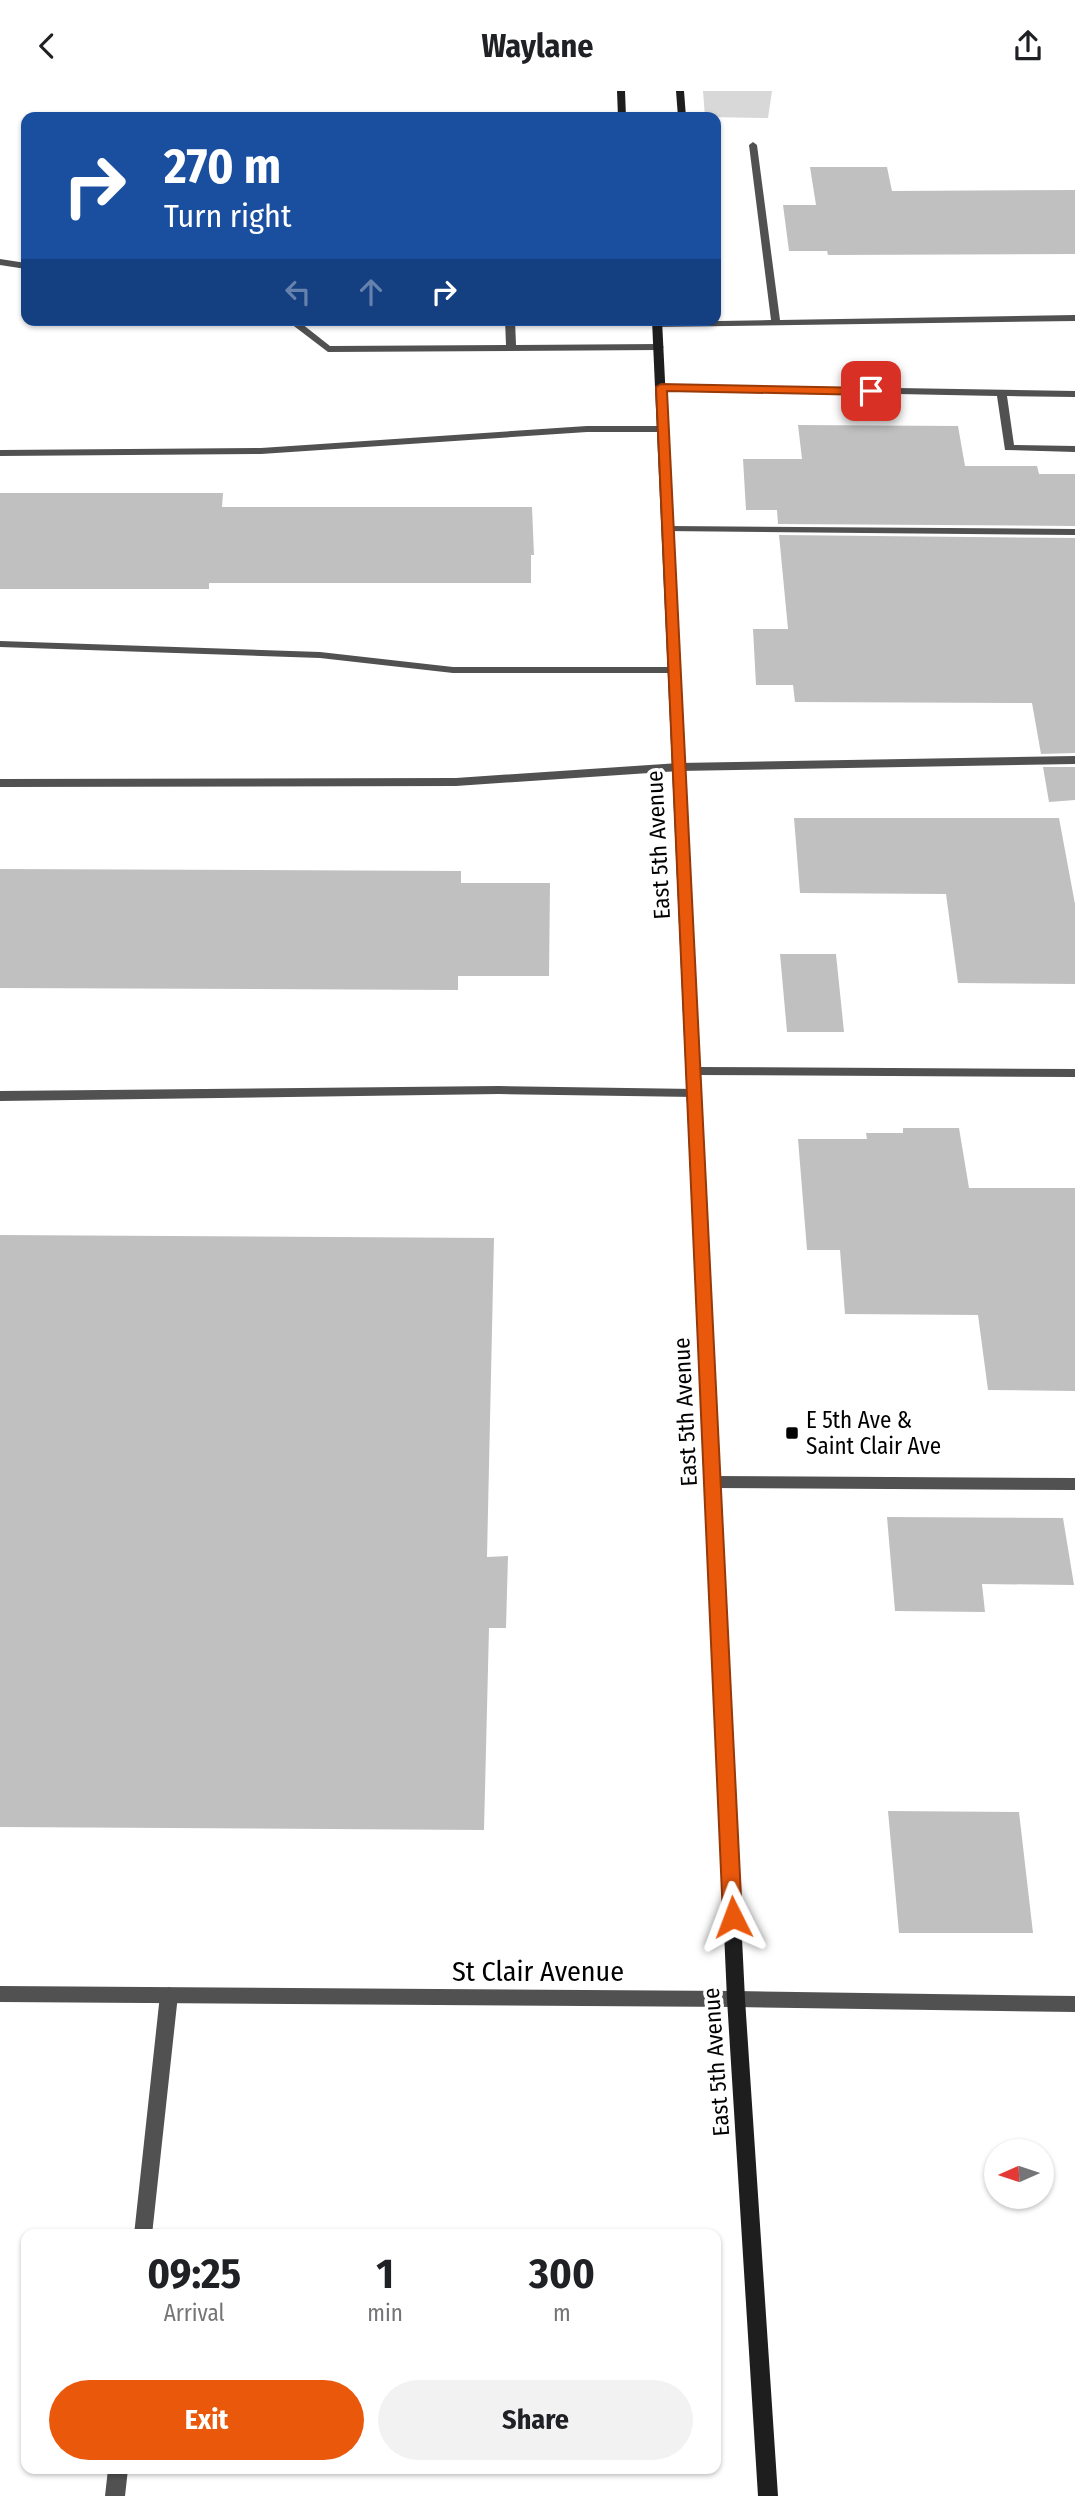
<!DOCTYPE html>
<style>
body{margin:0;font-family:"Fira Sans Condensed",sans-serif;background:#f2f2f2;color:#202124;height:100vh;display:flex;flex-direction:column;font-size:26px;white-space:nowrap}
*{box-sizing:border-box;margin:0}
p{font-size:23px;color:#757577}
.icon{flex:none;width:38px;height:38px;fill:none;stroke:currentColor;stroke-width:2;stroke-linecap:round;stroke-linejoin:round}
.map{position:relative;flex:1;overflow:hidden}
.details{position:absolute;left:21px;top:2138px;width:700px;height:245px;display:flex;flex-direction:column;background:#fff;border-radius:14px;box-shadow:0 2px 5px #0004}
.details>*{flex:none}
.top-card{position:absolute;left:21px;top:21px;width:700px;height:214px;border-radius:14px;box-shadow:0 2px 5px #0004;background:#1a4fa0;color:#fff;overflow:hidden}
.needle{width:46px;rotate:267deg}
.controls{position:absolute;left:984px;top:2048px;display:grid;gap:14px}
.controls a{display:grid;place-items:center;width:70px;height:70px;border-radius:50%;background:#fff;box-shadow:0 2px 5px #0004;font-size:35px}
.pin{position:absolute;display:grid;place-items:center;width:60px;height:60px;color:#fff;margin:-30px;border-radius:14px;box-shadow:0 4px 10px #0006}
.me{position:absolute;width:77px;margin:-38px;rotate:357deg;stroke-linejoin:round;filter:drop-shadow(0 0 5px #0008)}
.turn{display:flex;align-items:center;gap:24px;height:147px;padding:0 28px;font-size:32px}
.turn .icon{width:91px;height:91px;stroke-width:2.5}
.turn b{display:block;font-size:49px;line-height:60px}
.lanes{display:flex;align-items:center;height:66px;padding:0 28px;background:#0003;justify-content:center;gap:35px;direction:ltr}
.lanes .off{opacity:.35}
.eta{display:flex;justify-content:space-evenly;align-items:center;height:119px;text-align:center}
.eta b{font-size:42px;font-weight:700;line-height:49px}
.primary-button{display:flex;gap:14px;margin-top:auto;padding:14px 28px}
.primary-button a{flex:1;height:80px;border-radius:42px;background:#ea580c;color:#fff;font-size:28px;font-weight:700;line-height:80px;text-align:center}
.primary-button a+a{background:#f2f2f2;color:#202124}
header{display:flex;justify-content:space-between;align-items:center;height:91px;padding:0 28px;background:#fff;font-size:32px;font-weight:700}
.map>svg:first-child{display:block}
</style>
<header><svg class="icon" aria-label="back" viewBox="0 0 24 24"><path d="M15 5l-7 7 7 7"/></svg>Waylane<svg class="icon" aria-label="share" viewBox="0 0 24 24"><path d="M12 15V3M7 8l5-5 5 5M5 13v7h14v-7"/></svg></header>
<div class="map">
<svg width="1075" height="2405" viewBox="0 0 1075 2405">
<rect width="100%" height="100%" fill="#fff"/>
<path fill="#d8d8d8" d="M703,0H772L768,27L705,26Z"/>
<path fill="#c0c0c0" d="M810,76H887L892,100L1075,99V163L828,164L827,160H789L783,114H816Z
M798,334L958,335L965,375H1037L1039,383H1075V435L778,433L777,419H746L743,368H802Z
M0,402H223L222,416H532L534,464H531V492H209V498H0Z
M779,444L1075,447V662L1041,663L1032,612L795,611L793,594H756L753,538H788Z
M1043,676H1075V709L1049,711Z
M794,727H1059L1075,813V893L958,892L946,803L800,802Z
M0,778L461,780V792H550L549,885H458V899L0,897Z
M780,863H836L844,941H787Z
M903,1037H959L969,1097H1075V1300L988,1299L978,1224L845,1223L840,1159H807L798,1048H867L866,1042H903Z
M0,1144L494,1147L487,1466L508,1465L506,1537H489L484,1739L0,1736Z
M887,1426L1063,1427L1074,1494L982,1493L985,1521L895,1520Z
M888,1720L1019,1721L1033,1842H899Z"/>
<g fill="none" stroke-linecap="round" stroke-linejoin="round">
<path fill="#515151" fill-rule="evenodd" d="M753,51L757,54L780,229L1075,224V230L656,236L654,234L659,231L771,229L749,54Z
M0,168L26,172V178L0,174Z
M286,229H297L330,255L506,254L505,229H515L516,254L659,253L664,256L659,259L328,261Z
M661,293L1075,300V306L1007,305L1014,354L1075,355V361L1005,359L997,305L657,298V294Z
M587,335H663L668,338L663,341H587L261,363L0,365V359L261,357Z
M668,435L1075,438V444L664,440V436Z
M0,550L320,561L453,576H675L681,579L675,582H453L320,567L0,556Z
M1075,665V673L679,680L456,695L0,696V688L456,687L679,672Z
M694,976L1075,978V986L694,984L687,980Z
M499,995L695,998L702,1002L695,1006L499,1003L0,1010V1000Z
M713,1385L1075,1387V1399L713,1397L708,1395L706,1391L708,1387Z
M169,1896L175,1899L178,1904L152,2144H134L160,1904L163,1899Z
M108,2378H128L125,2405H105Z"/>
<path fill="#515151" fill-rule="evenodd" d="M0,1895L736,1900L742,1903L745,1908L742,1913L736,1916L0,1911Z"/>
<path fill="#515151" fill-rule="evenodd" d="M736,1900L1075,1905V1921L736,1916L730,1913L727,1908L730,1903Z"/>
<path fill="#1e1e1e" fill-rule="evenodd" d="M617,0H625L626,26H618Z
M676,0H684L686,26H678Z
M652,229H662L745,1908L778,2405H758L727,1908Z"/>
</g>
<path fill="#ea580c" stroke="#983908" stroke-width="2" d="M661,293L871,297L877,300L871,304L667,300L742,1826L739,1832L733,1834L726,1832L723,1826L656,296Z"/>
<rect fill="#000" stroke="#fff" stroke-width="2.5" x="785" y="1335" width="14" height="14" rx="3.5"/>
<g text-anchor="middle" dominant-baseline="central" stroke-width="7" stroke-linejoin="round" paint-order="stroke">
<g font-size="23" fill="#000" stroke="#fff">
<text transform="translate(658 754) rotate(-93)">East 5th Avenue</text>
<text transform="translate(685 1321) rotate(-93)">East 5th Avenue</text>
<text transform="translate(716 1971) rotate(-94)">East 5th Avenue</text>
</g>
<g font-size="23" fill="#000" stroke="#fff" text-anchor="start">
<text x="806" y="1329">E 5th Ave &amp;<tspan x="806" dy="26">Saint Clair Ave</tspan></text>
</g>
<g font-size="28" fill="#000" stroke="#fff">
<text x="538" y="1880">St Clair Avenue</text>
</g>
</g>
</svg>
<div class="controls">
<a><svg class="needle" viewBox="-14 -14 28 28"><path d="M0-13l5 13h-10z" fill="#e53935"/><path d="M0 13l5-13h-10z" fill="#757577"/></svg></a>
</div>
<div class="pin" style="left:871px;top:300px;background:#d93025"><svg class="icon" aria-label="arrive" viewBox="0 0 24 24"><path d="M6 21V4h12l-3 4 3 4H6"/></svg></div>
<svg class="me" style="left:733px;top:1826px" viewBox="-20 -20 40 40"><path d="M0-17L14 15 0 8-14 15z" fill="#ea580c" stroke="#fff" stroke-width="4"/></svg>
<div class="top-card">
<div class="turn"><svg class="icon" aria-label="right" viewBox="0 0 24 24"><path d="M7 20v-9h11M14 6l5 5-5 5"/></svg><div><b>270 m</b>Turn right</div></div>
<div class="lanes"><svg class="icon off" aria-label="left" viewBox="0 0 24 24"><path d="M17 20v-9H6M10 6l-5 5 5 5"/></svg><svg class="icon off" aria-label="ahead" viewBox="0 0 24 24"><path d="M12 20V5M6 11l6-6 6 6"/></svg><svg class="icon" aria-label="right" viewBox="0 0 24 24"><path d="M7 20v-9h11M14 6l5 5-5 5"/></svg></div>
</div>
<section class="details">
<div class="eta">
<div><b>09:25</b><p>Arrival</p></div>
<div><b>1</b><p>min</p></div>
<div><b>300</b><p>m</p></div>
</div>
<div class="primary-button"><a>Exit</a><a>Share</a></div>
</section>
</div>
